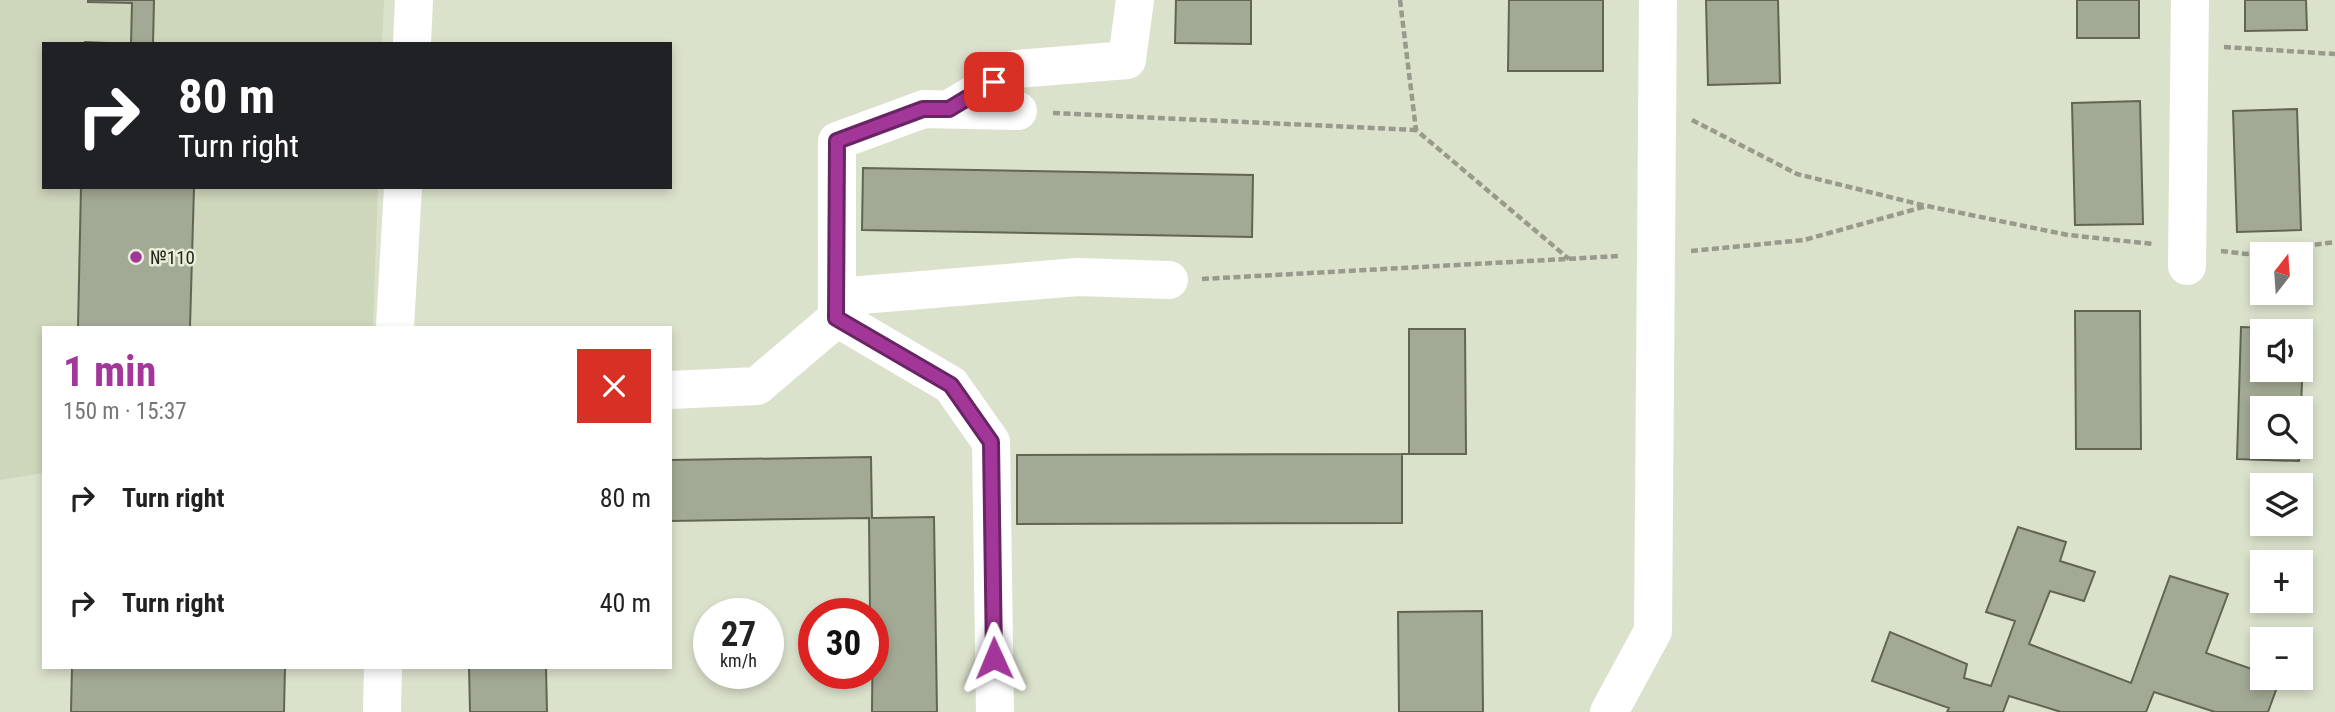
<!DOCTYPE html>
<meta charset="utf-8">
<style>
body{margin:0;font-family:"Roboto Condensed",sans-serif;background:#f2f2f2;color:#222;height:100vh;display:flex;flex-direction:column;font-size:26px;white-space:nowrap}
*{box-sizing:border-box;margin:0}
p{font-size:23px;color:#767676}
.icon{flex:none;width:38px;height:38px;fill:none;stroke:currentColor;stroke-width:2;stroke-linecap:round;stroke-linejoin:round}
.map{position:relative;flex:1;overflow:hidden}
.sheet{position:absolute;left:42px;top:326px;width:630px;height:343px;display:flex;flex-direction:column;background:#fff;border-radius:0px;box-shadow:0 4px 10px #0003}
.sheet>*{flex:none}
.hud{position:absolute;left:42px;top:42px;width:630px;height:147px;border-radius:0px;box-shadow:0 4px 10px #0003;background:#202124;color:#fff;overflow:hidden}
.needle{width:46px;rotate:17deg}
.fabs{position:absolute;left:2250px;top:242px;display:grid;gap:14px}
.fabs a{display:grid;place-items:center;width:63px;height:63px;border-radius:0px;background:#fff;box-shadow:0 4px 10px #0003;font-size:35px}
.speed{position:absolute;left:693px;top:598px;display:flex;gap:14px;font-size:35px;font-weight:700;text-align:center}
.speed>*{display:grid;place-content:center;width:91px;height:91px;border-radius:50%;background:#fff;box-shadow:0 4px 10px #0003;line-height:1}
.speed small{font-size:18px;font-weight:400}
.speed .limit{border:10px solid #d22;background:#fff;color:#111}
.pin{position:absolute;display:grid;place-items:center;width:60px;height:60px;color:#fff;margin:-30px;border-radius:14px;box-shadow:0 4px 10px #0006}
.me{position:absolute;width:77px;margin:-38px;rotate:359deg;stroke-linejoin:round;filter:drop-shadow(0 0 5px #0008)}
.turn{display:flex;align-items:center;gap:24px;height:147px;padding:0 21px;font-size:32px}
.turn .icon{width:91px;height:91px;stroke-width:2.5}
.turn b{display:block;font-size:49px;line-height:60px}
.round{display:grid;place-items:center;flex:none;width:74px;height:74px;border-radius:0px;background:#f2f2f2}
.headline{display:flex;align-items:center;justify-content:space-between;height:119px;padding:0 21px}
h1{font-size:42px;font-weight:700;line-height:52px;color:#a23799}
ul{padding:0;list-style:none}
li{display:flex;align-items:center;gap:21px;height:105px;padding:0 21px}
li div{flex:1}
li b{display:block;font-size:26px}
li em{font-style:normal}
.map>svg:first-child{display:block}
</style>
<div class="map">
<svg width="2335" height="712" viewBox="0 0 2335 712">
<rect width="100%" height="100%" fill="#dbe2cc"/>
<path fill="#ced6bb" d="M0,0H384L382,44H44V187H378L373,327H44V473L0,480Z"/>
<path fill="#a2a994" stroke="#606653" stroke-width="2" fill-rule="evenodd" d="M88,0H154L153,44H85V42L131,44L132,3L88,2Z
M1176,0H1251V44L1175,43Z
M1509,0H1603V71H1508Z
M1706,0H1778L1780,83L1708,85Z
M2077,0H2139V38H2077Z
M2245,0H2306L2307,30L2245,31Z
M2140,101L2143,224L2075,225L2072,103Z
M2297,109L2301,230L2237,232L2233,111Z
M863,168L1253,175L1252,237L862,230Z
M81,187H194L190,327H78Z
M2075,311H2140L2141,449H2076Z
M2241,327L2304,329L2301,408H2263V446H2300L2299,461L2237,459ZM2263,331H2301V369H2263Z
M1409,329H1465L1466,454H1402V523L1017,524V455L1409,454Z
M871,457L872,518L934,517L937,712H872L873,614H870L869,518L670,521V460Z
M2018,527L2066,542L2060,561L2095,572L2084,601L2050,591L2029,644L2131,683L2170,576L2228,594L2206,653L2263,673V677L2280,679L2268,712H2215L2154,692L2146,712H2061L2009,696L2003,712H1947L1949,708L1872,681L1890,632L1967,664L1964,678L1991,686L2015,621L1986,612Z
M1482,611L1483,712H1399L1398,612Z
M72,667H285L284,712H71Z
M469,667H546L547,712H470Z"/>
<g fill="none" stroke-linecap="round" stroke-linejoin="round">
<path stroke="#969b8b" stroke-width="4.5" stroke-dasharray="7 3.5" stroke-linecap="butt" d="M1400,0L1416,130L1569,259
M2224,47L2335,54
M1053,113L1416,130
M1692,120L1797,174L1926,206
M1691,251L1804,240L1927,206L2068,235L2153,244
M2221,251L2246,254L2335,242
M1202,279L1620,256"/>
<path stroke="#fff" stroke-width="38" d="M412,44L414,0
M949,109L1016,69L1127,60L1135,0
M2187,266L2190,0
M837,297L1078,277L1169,280
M837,318L951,385L991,442L995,712
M395,327L403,187
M670,390L757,386L837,318V141L924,109L1018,111
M382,712L383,667
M1609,712L1653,631L1658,0"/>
</g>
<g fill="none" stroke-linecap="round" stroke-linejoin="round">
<defs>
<path id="route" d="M994,82L949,109H923L837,141L836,318L951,385L991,442L994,658"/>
</defs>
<use href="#route" stroke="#692463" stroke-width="18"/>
<use href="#route" stroke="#a23799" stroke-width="12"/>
</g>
<circle fill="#a23799" stroke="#e8efd9" stroke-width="2.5" cx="136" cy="257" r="7"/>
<g text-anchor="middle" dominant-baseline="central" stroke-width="5" stroke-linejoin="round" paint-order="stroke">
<g font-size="19" fill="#23261e" stroke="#e8efd9" text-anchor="start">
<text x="150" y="257">№110</text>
</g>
</g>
</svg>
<div class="fabs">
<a><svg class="needle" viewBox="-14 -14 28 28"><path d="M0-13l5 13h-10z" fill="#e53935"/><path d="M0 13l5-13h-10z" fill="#767676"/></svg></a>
<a><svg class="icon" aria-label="sound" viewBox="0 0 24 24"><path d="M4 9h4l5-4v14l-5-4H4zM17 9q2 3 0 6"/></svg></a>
<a><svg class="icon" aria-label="search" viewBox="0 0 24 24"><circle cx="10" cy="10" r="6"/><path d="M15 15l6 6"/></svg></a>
<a><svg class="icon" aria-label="layers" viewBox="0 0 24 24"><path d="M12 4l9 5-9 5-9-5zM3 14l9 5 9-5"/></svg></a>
<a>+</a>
<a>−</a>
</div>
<div class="speed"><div>27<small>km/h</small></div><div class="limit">30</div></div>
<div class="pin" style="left:994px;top:82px;background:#d93025"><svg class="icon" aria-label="arrive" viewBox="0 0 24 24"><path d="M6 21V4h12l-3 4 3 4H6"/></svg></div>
<svg class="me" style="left:994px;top:658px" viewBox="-20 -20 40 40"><path d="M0-17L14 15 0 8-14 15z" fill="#a23799" stroke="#fff" stroke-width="4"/></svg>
<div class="hud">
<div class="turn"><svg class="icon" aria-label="right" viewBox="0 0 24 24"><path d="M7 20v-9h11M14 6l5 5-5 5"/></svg><div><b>80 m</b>Turn right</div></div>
</div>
<section class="sheet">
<div class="headline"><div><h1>1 min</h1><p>150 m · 15:37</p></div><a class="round" style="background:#d93025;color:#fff"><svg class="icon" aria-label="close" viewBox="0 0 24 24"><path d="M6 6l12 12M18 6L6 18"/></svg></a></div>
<ul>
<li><svg class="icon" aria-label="right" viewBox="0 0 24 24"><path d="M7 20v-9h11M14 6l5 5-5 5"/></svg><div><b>Turn right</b></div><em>80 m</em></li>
<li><svg class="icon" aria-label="right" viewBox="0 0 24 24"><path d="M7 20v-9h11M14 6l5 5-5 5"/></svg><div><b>Turn right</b></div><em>40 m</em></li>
</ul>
</section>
</div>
